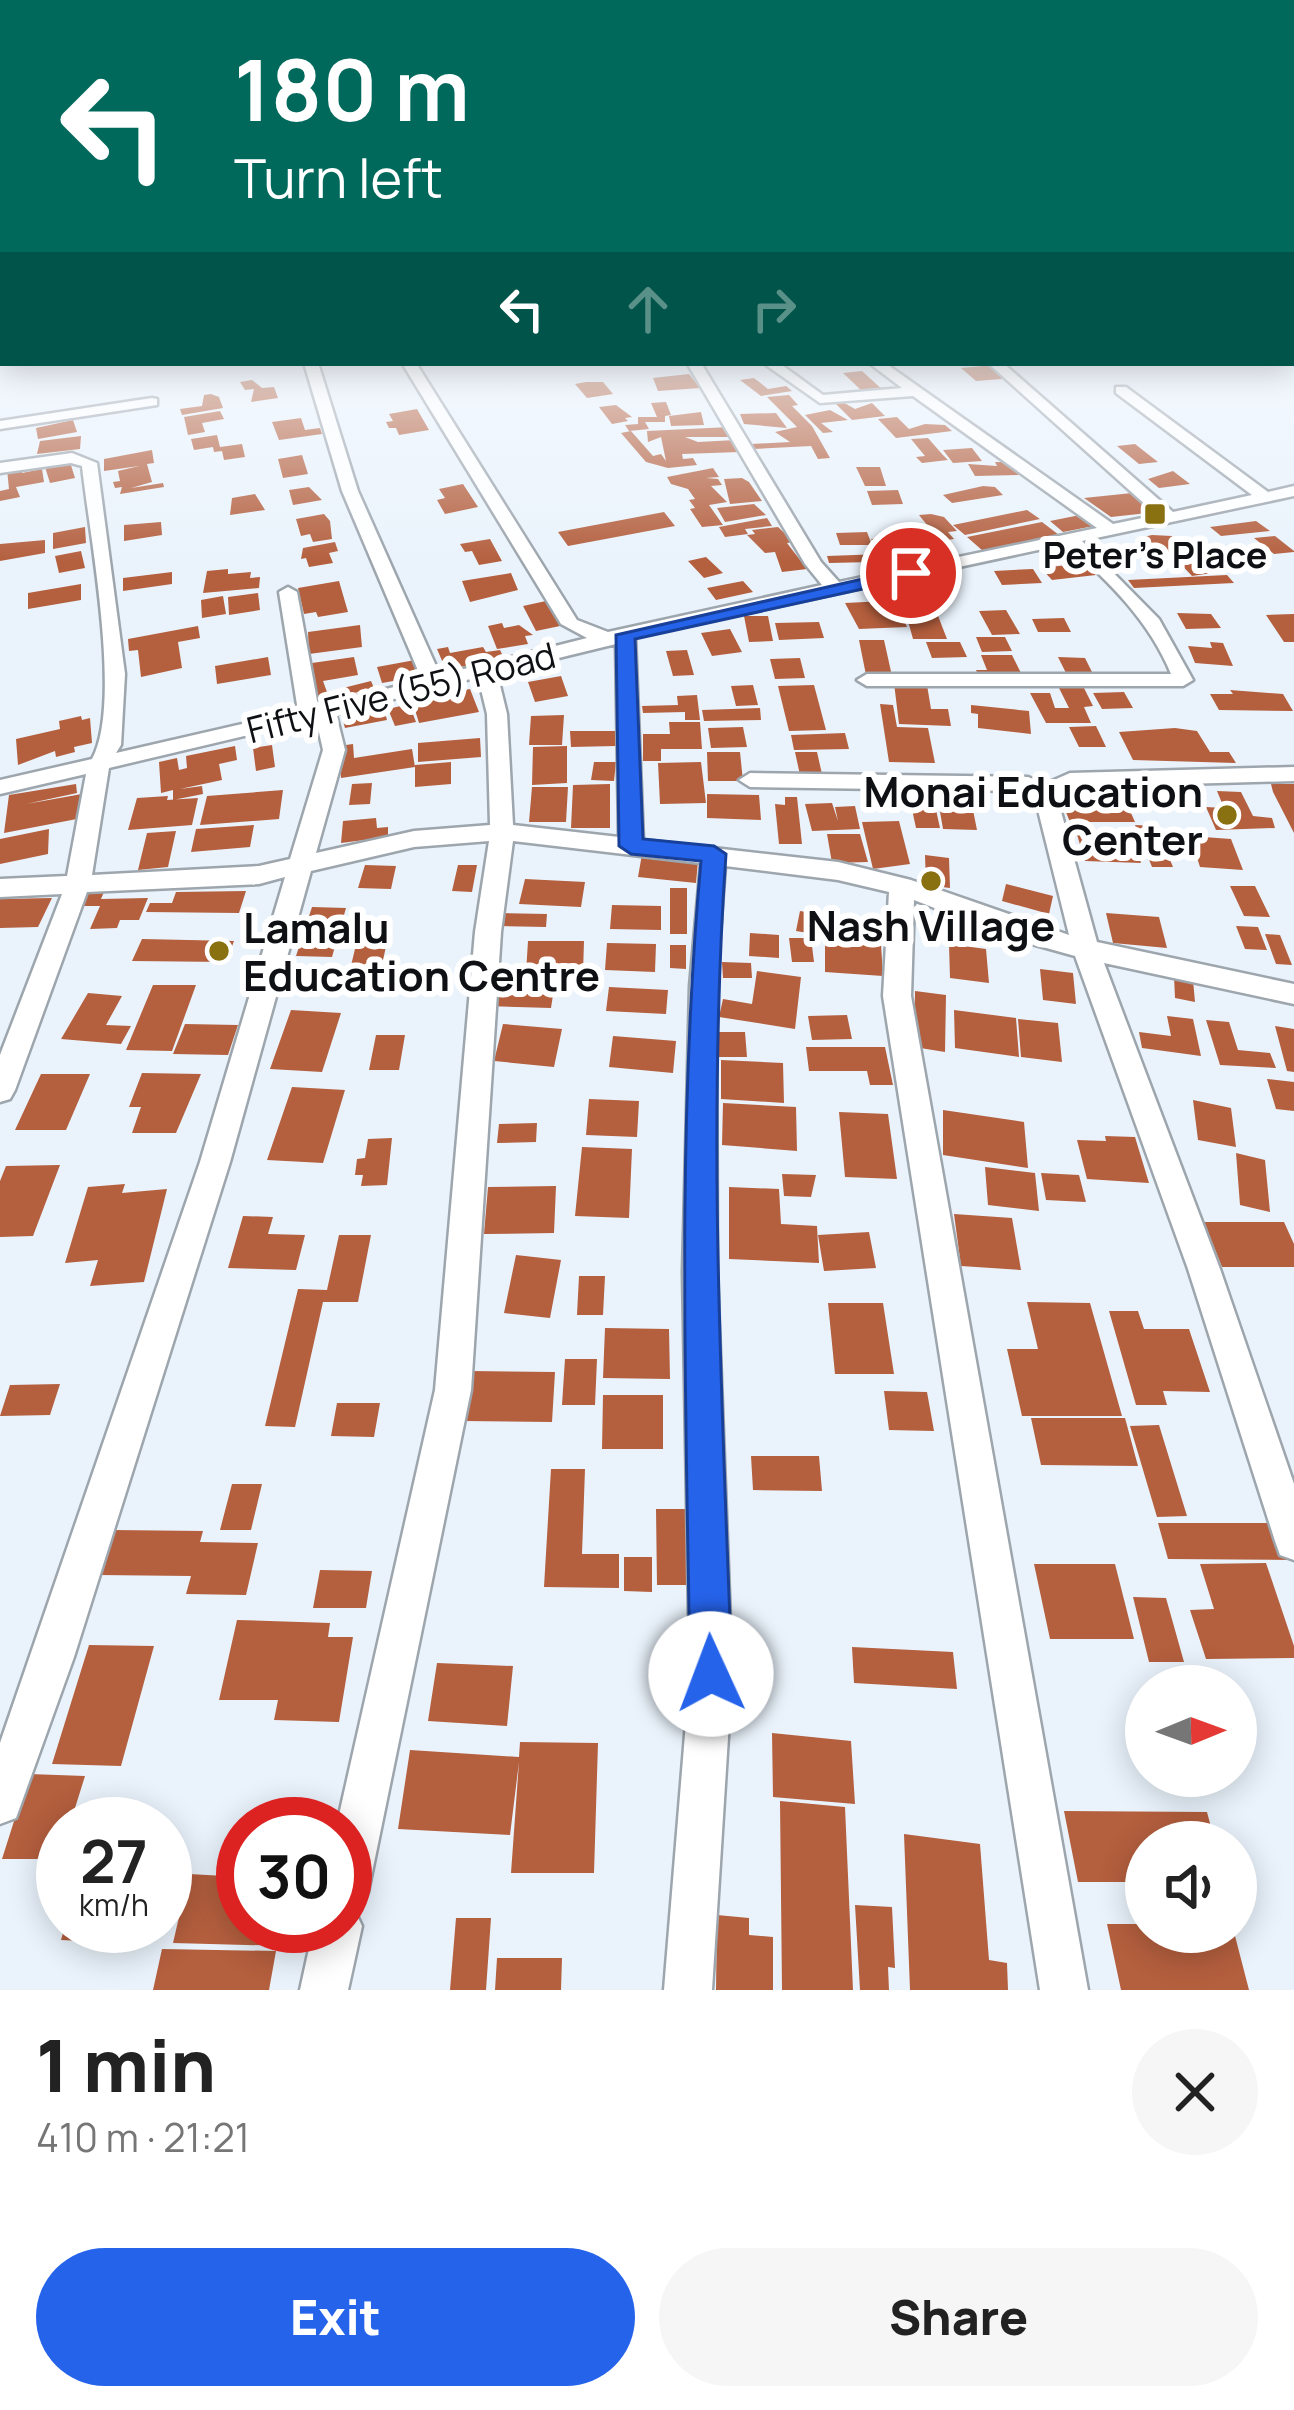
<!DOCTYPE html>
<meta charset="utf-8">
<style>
body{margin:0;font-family:Manrope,sans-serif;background:#f6f6f6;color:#222;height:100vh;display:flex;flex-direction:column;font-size:45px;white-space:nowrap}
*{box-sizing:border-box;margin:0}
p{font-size:39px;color:#767676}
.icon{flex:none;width:66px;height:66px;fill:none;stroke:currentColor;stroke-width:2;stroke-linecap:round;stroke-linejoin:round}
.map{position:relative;height:1990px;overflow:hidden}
.drawer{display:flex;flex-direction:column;background:#fff;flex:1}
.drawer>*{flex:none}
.banner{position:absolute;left:0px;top:0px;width:1296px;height:366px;box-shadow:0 6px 30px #0003;background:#00695c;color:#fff;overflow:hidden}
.needle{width:78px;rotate:89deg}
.controls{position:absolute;left:1125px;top:1665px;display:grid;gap:24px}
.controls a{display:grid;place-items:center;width:132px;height:132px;border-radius:50%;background:#fff;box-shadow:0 6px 30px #0003;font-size:60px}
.speed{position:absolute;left:36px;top:1797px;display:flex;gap:24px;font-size:60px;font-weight:700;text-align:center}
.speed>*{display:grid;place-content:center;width:156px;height:156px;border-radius:50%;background:#fff;box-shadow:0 6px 30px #0003;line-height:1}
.speed small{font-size:30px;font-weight:400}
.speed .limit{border:18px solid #d22;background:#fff;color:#111}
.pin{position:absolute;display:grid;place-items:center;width:102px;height:102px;color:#fff;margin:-51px;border:6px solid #fff;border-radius:50%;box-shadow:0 3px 12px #0007}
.me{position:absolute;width:132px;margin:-66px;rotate:358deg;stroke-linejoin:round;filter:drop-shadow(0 0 9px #0008)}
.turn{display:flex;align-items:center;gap:42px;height:252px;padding:0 36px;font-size:54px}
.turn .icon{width:156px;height:156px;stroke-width:2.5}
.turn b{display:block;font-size:84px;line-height:102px}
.lanes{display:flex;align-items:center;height:114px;padding:0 36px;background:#0003;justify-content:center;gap:60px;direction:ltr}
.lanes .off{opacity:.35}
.round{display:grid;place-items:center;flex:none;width:126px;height:126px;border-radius:63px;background:#f6f6f6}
.head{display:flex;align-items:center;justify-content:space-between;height:204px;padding:0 36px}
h1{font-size:72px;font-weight:800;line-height:90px}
.primary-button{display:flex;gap:24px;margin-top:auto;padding:24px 36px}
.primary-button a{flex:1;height:138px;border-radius:72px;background:#2563eb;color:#fff;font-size:48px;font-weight:800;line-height:138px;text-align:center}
.primary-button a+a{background:#f6f6f6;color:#222}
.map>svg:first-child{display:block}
</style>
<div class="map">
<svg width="1294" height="1990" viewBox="0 0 1294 1990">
<rect width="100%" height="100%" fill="#eaf3fc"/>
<path fill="#b45f3e" d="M994,365L1002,379L976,381L961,368Z
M862,371L884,391L865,394L843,373Z
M689,374L700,388L658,391L653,378Z
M754,378L768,389L786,386L792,391L761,396L740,380Z
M252,380L262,388L274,387L278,398L251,402L254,389L245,390L240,382Z
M586,382H603L613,394L587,398L575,384Z
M211,394L219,397L223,408L182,415L180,409L202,406L204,395Z
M789,395L798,405L792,406L812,426L830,458L818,459L811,446L754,449L752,444L790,442L775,432L797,427L767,397Z
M841,401L855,409L872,403L885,416L852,420L834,402Z
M666,402L671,415L665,416V422H645L649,429L629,431L625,425L638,424V417H657L651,403Z
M616,405L632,417L625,418L628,421L612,424L599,407Z
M417,409L429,430L399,435L396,428H389L386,422L393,421L389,414Z
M830,410L848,420L821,423L833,432L823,433L805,415Z
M220,411L224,419L202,423L205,432L188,435L184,417Z
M701,412L704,425L671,426L669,416Z
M776,413L787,428L744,424L740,414Z
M897,417L909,429L925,424L945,425L952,431L896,438L878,419Z
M301,418L305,430L320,428L322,434L279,440L272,422Z
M73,420L77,432L38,439L36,428Z
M730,427L733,437H685L698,442L736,440L740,452L682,454L683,459L693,458L697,465L668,468L646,462L621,433L631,431L653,456L661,454L666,461L661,437L648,442L647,431Z
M217,435L220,447L242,444L245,457L224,460L222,451L214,452L213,447L194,450L191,439Z
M81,436L80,449L37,454L40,441Z
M928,438L942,454L948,460L922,463L916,457L925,456L911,439Z
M1135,444L1158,462L1139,464L1117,446Z
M972,448L982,461L953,463L943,450Z
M152,450L154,463L147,464L152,482L131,488L163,483L164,487L120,494L122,487L115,488L113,482L120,481L118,471L139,466L104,471V459Z
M302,455L308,474L283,478L278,459Z
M70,462L75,478L50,483L45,467Z
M995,462H1009L1019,475L975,476L968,464L997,466Z
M22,466V473L42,469L44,482L16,487L20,497L0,501V491L9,489L7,469Z
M856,467H880L886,486H865Z
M713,468L719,477L706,478L718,479L722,485L711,486L727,502L709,505L723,525L702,527L690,509L695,508L689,500L695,499L688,489L671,484L667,477Z
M1173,471L1190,484L1159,488L1148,479Z
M742,478L749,482L762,501L730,504L724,479Z
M463,484L478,507L445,514L437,500L445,498L439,489Z
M983,486L995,487L1003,495L952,503L943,495Z
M309,487L322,500L293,505L289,490Z
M898,490L903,504L872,505L867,491Z
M1132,493L1157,512L1111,517L1084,498Z
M255,494L265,510L230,515L232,498Z
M754,504L766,515L725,522L717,508Z
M1027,510L1040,519L965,535L953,525Z
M664,512L675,526L568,546L558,532Z
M324,514L330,521L332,539L313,542L310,534L301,536L296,519Z
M931,514L944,517L957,531L948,532L954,539L940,541L919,515Z
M1080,515L1094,526L1063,532L1050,521Z
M767,518L772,526L745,529L748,534L725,537L719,527Z
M1256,521L1270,531L1221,536L1210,527Z
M161,522L162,535L124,541V525Z
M1042,522L1059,535L983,551L967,537Z
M85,527L86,543L53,549V533Z
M778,527L794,542L787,543L807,569L782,572L775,552L765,553L747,535L755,534L752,530Z
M867,532L872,545H840L836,533Z
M1152,535L1172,536L1182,548L1200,547L1205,554H1191L1212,573L1192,576L1174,557L1183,554L1148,548L1139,538Z
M1275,536L1294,551V552L1274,554L1254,538Z
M885,538L888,542L925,538L931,546L880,552L871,539Z
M490,539L502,561L479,565L472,551L465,552L460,544Z
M45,540V553L0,561V544Z
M335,542L338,551L329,553L333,563L309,567L306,558L301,559L303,548Z
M927,549L942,557L898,566L888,554Z
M81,551L85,568L59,573L55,556Z
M882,554L888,568H875L872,562L829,563L827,556Z
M706,557L723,573L704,578L688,561Z
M1085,563L1096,575L1052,580L1041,568Z
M228,569V574L251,572L250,578L260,577L259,588L203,593L207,571Z
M1033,569L1042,583L1002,585L994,571Z
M172,572V584L123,591V578Z
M511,573L518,590L470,602L462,581Z
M1227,575L1234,583L1134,588L1128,580Z
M339,581L348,612L318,617L316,612L304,614L298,588Z
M743,581L753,592L716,600L707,588Z
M81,584V600L28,609V593Z
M258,593L260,610L229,615L228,597Z
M223,596L226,614L202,618L201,600Z
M546,601L560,626L536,631L523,606Z
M885,601L892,619L903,618L907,627L859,629L845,603Z
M903,603H933L947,639H913Z
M1006,610L1020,634L992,635L979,611Z
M1177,613L1211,614L1221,628L1186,629Z
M1294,614V642H1284L1266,615Z
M744,616H768L773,641L749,642Z
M1064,618L1071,632H1038L1032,619Z
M819,622L824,638L779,640L775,623Z
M502,623L504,628L519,625L533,635L525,636L528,644L497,649L488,626Z
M360,625L362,647L309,654L308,632Z
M198,626L200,638L178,642L182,668L141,677L138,650L129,651L128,639Z
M730,629L742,652L712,656L701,633Z
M976,637H1005L1012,651L982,652Z
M859,640H884L892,676L866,675Z
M926,642H960L967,657L932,658Z
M1210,642L1223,643L1233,666L1195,663L1188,646L1212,648Z
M448,647L450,653L483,647L486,652L500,650L504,658L446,670L437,649Z
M687,650L694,675L673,676L666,651Z
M981,655H1012L1022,675L979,676L976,670H987Z
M268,657L271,675L217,684L215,666Z
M354,657L358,675L323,681L327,692L371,681L374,688L315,703L308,686L316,684L312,663Z
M1058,657L1085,658L1093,674L1066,673Z
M800,658L805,678L775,679L770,659Z
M415,660L421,676L382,683L377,667Z
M561,676L568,696L535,702L528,682Z
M894,683L927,685L931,709H948L951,726L899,724Z
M753,685L758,705L736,706L731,686Z
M814,685L826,730L789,731L778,686Z
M1059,688H1084L1093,706L1084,707L1091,723H1046L1030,693H1050L1055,708H1069Z
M470,689L479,712L419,723L412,700Z
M1230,690L1283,694L1293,711L1219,710L1210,694H1233Z
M1124,692L1133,708L1102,709L1093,693Z
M697,695L700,720H685V712L643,713L642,706L678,705L677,696Z
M409,704L416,722L395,726L388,709Z
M880,704L893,705L897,727L928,728L935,763L889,762Z
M971,705L1029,711L1031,734L978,728V714L971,713Z
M760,708L761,720L704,721L702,710Z
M384,709L387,720L345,728L342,717Z
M564,715L562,745H529L531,716Z
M81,716L82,720L90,718L92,743L74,747L75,752L56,757L55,751L18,765L16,739L60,729L59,721Z
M669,722H700L702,749H661V761H643V734H670Z
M1096,726L1106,747H1079L1069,727Z
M743,727L747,747L711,748L708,728Z
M1175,728L1197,731L1210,752H1229L1236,763L1133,760L1119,732Z
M570,731H616V746L571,747Z
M845,733L849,749L794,750L791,735Z
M480,738L481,757L418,762V743Z
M353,744L354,758L412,749L415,767L341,778L339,746Z
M272,745L275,767L256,771L253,748Z
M235,746L237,760L219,764L222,780L180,789L202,786L203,794L173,800V790L161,793L159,762L177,758L179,770L187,768L186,756Z
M567,746V783L532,785L533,747Z
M707,752H740L743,781H708Z
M795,752H817L822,774L800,775Z
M451,762V784L415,787V765Z
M594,762H616L614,781L591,780Z
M701,762L706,803L660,804L658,763Z
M372,783L370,804L349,805L352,784Z
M76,784L77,793L26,804L82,794V818L4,833L9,795Z
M610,784V828H571L573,785Z
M1271,784H1294V833L1273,792Z
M532,787H568L566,822H529Z
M283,790L279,819L200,825L207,796Z
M1217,791L1241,792L1253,816L1272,818L1275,828L1216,830L1206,807L1224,808Z
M707,794L759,795L761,820L707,818Z
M1059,795H1123L1135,822H1070Z
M168,796L167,800L198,798L192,825L128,830L137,798Z
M785,797H797L802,844H779L775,804L785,805Z
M910,800L934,801L940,828H916Z
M938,800H971L977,830L943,829Z
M832,803L838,821L835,807L855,806L860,829L812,831L805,804Z
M376,818L377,828L388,827V837L341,843L343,821Z
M899,821L910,864L873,869L862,822Z
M254,825L250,847L191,852L196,829Z
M1135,825L1156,826L1173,867H1152Z
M1075,828L1130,831L1141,863L1085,861Z
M49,829L48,854L0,864V839Z
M176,831L168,867L138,870L147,833Z
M827,834H860L868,862L832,863Z
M1190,836L1231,839L1243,870L1200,867Z
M642,854L698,861L696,883L638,877Z
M925,855L949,858L950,888L926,885Z
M365,865L396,866L391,889L358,888Z
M458,865H477L472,892L452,891Z
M525,879L585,882L581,907L519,904Z
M1006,884L1053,896L1049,914L1002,901Z
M1230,886H1255L1270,917L1244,916Z
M670,888H687V934H670Z
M246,891L239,913L146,912L150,903H172L176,892Z
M87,892H104L101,899L148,898L139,920H120L117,928L90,929L100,906H81Z
M52,898L38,927L0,928V899Z
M612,905L661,906V930L610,929Z
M312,907L346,908L332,957L296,956Z
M800,911L818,914L814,934L796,931Z
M501,913L547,914L546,927L498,926Z
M1106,913L1159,917L1167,948L1113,943Z
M1236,926L1258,927L1267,950L1245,949Z
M360,928H390L380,974H349Z
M750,933L779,935V958L749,956Z
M1265,934L1280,935L1292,965L1276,964Z
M789,938H811L814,962H792Z
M142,939L234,941L226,962L132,961Z
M825,940L881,944L883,976L825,972Z
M528,941H584L583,973H526Z
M607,943L656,944L655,972L605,970Z
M949,944L986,949L989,983L950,978Z
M670,945H686V969L670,968Z
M722,962L751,963L752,978H723Z
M1040,969L1073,973L1076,1004L1043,1000Z
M757,971L801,977L795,1029L719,1017L723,999L752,1004Z
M1174,976L1193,980L1195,1002L1175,998Z
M491,980L555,982L551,1008L486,1006Z
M153,985H196L172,1051L126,1050Z
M609,987L668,990L666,1014L606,1011Z
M915,991L946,995L945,1052L914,1047Z
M88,993L122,996L106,1025L131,1026L121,1044L61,1039Z
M291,1010L341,1013L322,1072L270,1069Z
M954,1010L1016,1018L1019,1057L955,1048Z
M847,1015L852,1039L812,1040L808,1016Z
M1167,1016L1193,1019L1201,1056L1142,1048L1139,1032L1171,1036Z
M1018,1019L1058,1023L1062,1062L1021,1057Z
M1206,1020L1229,1022L1238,1050L1270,1053L1276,1068L1220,1065Z
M185,1024L238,1025L228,1055L173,1054Z
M503,1024L562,1029L554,1067L494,1061Z
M1275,1026L1294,1029V1072L1287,1071Z
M717,1032H745L747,1057H719Z
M376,1035H405L399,1070H369Z
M613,1036L676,1041L673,1073L609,1067Z
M806,1047H885L893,1085H870L867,1071H809Z
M721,1060L783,1063L784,1103L721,1099Z
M142,1073L201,1074L176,1133H132L141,1107H129Z
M41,1074H90L66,1130H15Z
M1267,1079L1294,1082V1111L1276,1109Z
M292,1087L345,1090L323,1163L267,1160Z
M589,1099L639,1101L637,1137L586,1135Z
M1193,1100L1231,1108L1236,1147L1198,1140Z
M723,1103L796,1107L797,1151L722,1145Z
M943,1110L1024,1122L1028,1168L943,1155Z
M839,1112L888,1114L897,1179L845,1177Z
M537,1123L536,1142L497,1143L499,1124Z
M1105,1136L1135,1137L1149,1183L1087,1179L1077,1140L1106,1141Z
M392,1138L387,1185L361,1186L363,1175H355L357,1159L365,1158L368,1139Z
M582,1147L632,1149L629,1218L575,1216Z
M1236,1153L1265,1160L1270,1212L1240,1205Z
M60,1165L33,1236L0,1237V1181L6,1166Z
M985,1167L1035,1173L1039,1211L988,1205Z
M1041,1173L1079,1175L1086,1202L1046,1200Z
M782,1174L816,1175L811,1197L784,1196Z
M125,1184L122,1193L167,1189L144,1282L90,1286L98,1260L65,1263L88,1187Z
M556,1186L554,1233L484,1234L488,1187Z
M729,1187L779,1189L781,1224L817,1226L819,1263L729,1259Z
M954,1214L1012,1218L1021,1270L961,1266Z
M243,1216L273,1217L268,1234L305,1235L296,1270L228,1268Z
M1204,1222H1284L1294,1244V1267H1222Z
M869,1232L876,1268L824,1271L818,1235Z
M339,1235H371L358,1302H323L295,1427L265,1426L298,1289L327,1290Z
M516,1255L561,1260L550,1318L504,1313Z
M579,1276H605L603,1315H577Z
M1027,1302L1090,1303L1122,1416H1022L1007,1349H1038Z
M828,1303H883L894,1374H835Z
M1109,1311H1138L1144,1329H1189L1210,1392L1163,1391L1167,1405H1136Z
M605,1328L669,1329L670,1379L603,1378Z
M565,1359H597L595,1405H562Z
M469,1371L555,1372L552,1422L463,1421Z
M60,1384L50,1415L0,1416L10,1385Z
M884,1391L927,1392L934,1431L889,1430Z
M603,1395H663V1449H602Z
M337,1403H380L374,1437L331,1436Z
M1031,1418H1125L1138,1466L1041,1465Z
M1159,1425L1187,1516L1157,1517L1130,1426Z
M751,1456H819L822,1491L753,1490Z
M551,1469H585L582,1554H619V1588L544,1587Z
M232,1484H262L251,1530H220Z
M656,1509H688L690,1585H657Z
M1158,1523H1281L1294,1560L1168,1559Z
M112,1530L203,1531L200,1542L258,1543L246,1595L186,1594L191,1576L98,1575Z
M624,1557H652V1592L624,1591Z
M1266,1563L1294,1646V1658L1206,1659L1190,1610L1214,1609L1200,1564Z
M1034,1564H1115L1134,1639H1050Z
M320,1570L372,1571L366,1608H313Z
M1133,1597L1166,1598L1184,1662H1149Z
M237,1620L330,1623L328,1637H353L339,1722L274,1720L278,1700H219Z
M89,1645L154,1646L121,1766L52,1764Z
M852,1647L953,1652L957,1689L854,1683Z
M437,1663L513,1666L507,1726L428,1721Z
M772,1733L851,1741L855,1804L773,1797Z
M520,1742L598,1743L594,1873H511L519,1762L510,1835L398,1829L410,1750L519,1757Z
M29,1774L85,1776L70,1824H63L60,1859H2Z
M780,1801L845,1807L853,1990H782Z
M1064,1811L1207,1812L1215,1842H1146V1882H1078Z
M904,1834L980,1844L989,1960L1007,1963L1008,1990H910Z
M189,1874L225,1876L220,1896L243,1897V1926H292L289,1946L173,1943Z
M855,1905L892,1907L895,1968L888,1967L889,1990H860Z
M717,1915L749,1918V1935L773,1937V1990H716Z
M456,1918H491L486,1990H450Z
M1107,1924H1146V1932H1234L1249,1990H1121Z
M65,1926H133L129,1943L61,1940Z
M162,1949L276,1951L269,1990H153Z
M497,1958H562L561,1990H495Z"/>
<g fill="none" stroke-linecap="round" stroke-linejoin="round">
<defs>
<path id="minor" d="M1293,305H1294V313H1293Z
M304,363H318L358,491L440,675L587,638L561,624L402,363H416L577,620L608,632L822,585L805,564L687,363H701L821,562L839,582L1097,528L913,396L820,403L763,363H779L823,395L902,388L869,363H885L1113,524L1157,515L988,363H1003L1173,512L1252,495L1116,393V387H1126L1268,492L1294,486V496L1082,541L1159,619L1193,680L1183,686H867L857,680L867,674H1171C1150,622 1108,580 1066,544L635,637L643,840L838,862L911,880L1069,935L1035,798L1024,791L750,787L739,780L750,773L1028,777L1045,784L1070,773L1294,767V781L1074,787L1057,797L1097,942L1294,984V1004L1104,963L1220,1269L1294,1484V1560L1280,1555L1275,1541L1188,1269L1075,956L1014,939L914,900L911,996L1088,1990H1040L883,996L889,892L838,880L725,866L716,986L717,1272L732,1674L712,1990H664L690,1674L683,1272L690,986L701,863L513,841L501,932L471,1390L368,1892L361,1908L355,1911L362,1926L348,1990H300L314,1926H345V1824H337L435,1390L475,932L489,841L414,847L311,871L230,1162L74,1657L16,1818L0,1824V1743L200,1162L285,877L259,884L87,892L15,1090L10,1099L0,1102V1055L62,894L0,897V879L67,876L86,774L0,794V780L92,759C123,703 89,533 82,466L71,463L0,473V463L72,453L97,463L125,674L121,745L116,753L298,711L279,592L288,587L297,592L318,706L422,680L342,491ZM616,644L619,837L513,825L507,714L497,673ZM478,677L487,714L490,825L414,831L316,853L345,750L336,714ZM316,719L323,750L290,859L259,866L92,875L109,768Z
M152,398L157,399V405L0,429V421Z"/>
</defs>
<use href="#minor" stroke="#9da5ad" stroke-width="5"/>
<use href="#minor" fill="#fff" fill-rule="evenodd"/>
</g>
<linearGradient id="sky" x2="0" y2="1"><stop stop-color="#67bde8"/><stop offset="0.51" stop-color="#f6fafe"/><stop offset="1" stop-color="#f6fafe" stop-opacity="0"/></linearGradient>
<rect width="1294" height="563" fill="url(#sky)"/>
<path fill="#2563eb" stroke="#184099" stroke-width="3" d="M911,568L917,569V577L635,639L643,839L714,846L726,854C707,1127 722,1401 732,1674L726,1689L711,1695L696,1689L690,1674C686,1403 676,1132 701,861L631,854L619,846L616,635Z"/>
<g fill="#897011" stroke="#fff" stroke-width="4.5">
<rect x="1143" y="502" width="24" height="24" rx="6"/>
<circle cx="1227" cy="815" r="12"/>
<circle cx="931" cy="881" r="12"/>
<circle cx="219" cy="951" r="12"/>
</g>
<g text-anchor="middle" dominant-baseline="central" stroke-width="12" stroke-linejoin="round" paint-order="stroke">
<g font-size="36" font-weight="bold" fill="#0e1013" stroke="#fff">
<text x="1155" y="554">Peter's Place</text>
</g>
<g font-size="36" fill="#0e1013" stroke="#fff">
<text transform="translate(401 692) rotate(-14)">Fifty Five (55) Road</text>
</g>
<g font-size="42" font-weight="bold" fill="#0e1013" stroke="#fff" text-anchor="end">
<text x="1203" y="791">Monai Education<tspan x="1203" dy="48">Center</tspan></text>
<text x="931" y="925" text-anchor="middle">Nash Village</text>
<text x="243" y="927" text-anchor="start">Lamalu<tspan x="243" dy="48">Education Centre</tspan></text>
</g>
</g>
</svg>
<div class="controls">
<a><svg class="needle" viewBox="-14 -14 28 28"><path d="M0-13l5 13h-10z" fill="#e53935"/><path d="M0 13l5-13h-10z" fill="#767676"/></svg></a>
<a><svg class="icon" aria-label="sound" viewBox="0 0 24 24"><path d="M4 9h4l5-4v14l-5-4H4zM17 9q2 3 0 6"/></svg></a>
</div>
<div class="speed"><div>27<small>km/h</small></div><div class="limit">30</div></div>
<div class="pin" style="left:911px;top:573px;background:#d93025"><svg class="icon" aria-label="arrive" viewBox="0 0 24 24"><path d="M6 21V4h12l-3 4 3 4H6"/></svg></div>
<svg class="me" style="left:711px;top:1674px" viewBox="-20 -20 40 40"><circle r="19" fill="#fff"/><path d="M0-13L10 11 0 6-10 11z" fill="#2563eb"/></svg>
<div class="banner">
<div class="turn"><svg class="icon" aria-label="left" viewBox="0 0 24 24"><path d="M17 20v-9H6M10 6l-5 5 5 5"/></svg><div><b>180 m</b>Turn left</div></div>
<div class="lanes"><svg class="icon" aria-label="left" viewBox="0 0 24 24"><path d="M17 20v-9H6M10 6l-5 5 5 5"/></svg><svg class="icon off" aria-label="ahead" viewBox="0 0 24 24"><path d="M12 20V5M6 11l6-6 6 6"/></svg><svg class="icon off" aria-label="right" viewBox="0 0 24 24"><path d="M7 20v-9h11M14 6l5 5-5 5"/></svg></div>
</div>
</div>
<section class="drawer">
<div class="head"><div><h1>1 min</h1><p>410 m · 21:21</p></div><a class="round"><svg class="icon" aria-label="close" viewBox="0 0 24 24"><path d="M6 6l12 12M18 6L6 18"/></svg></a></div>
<div class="primary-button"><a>Exit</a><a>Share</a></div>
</section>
